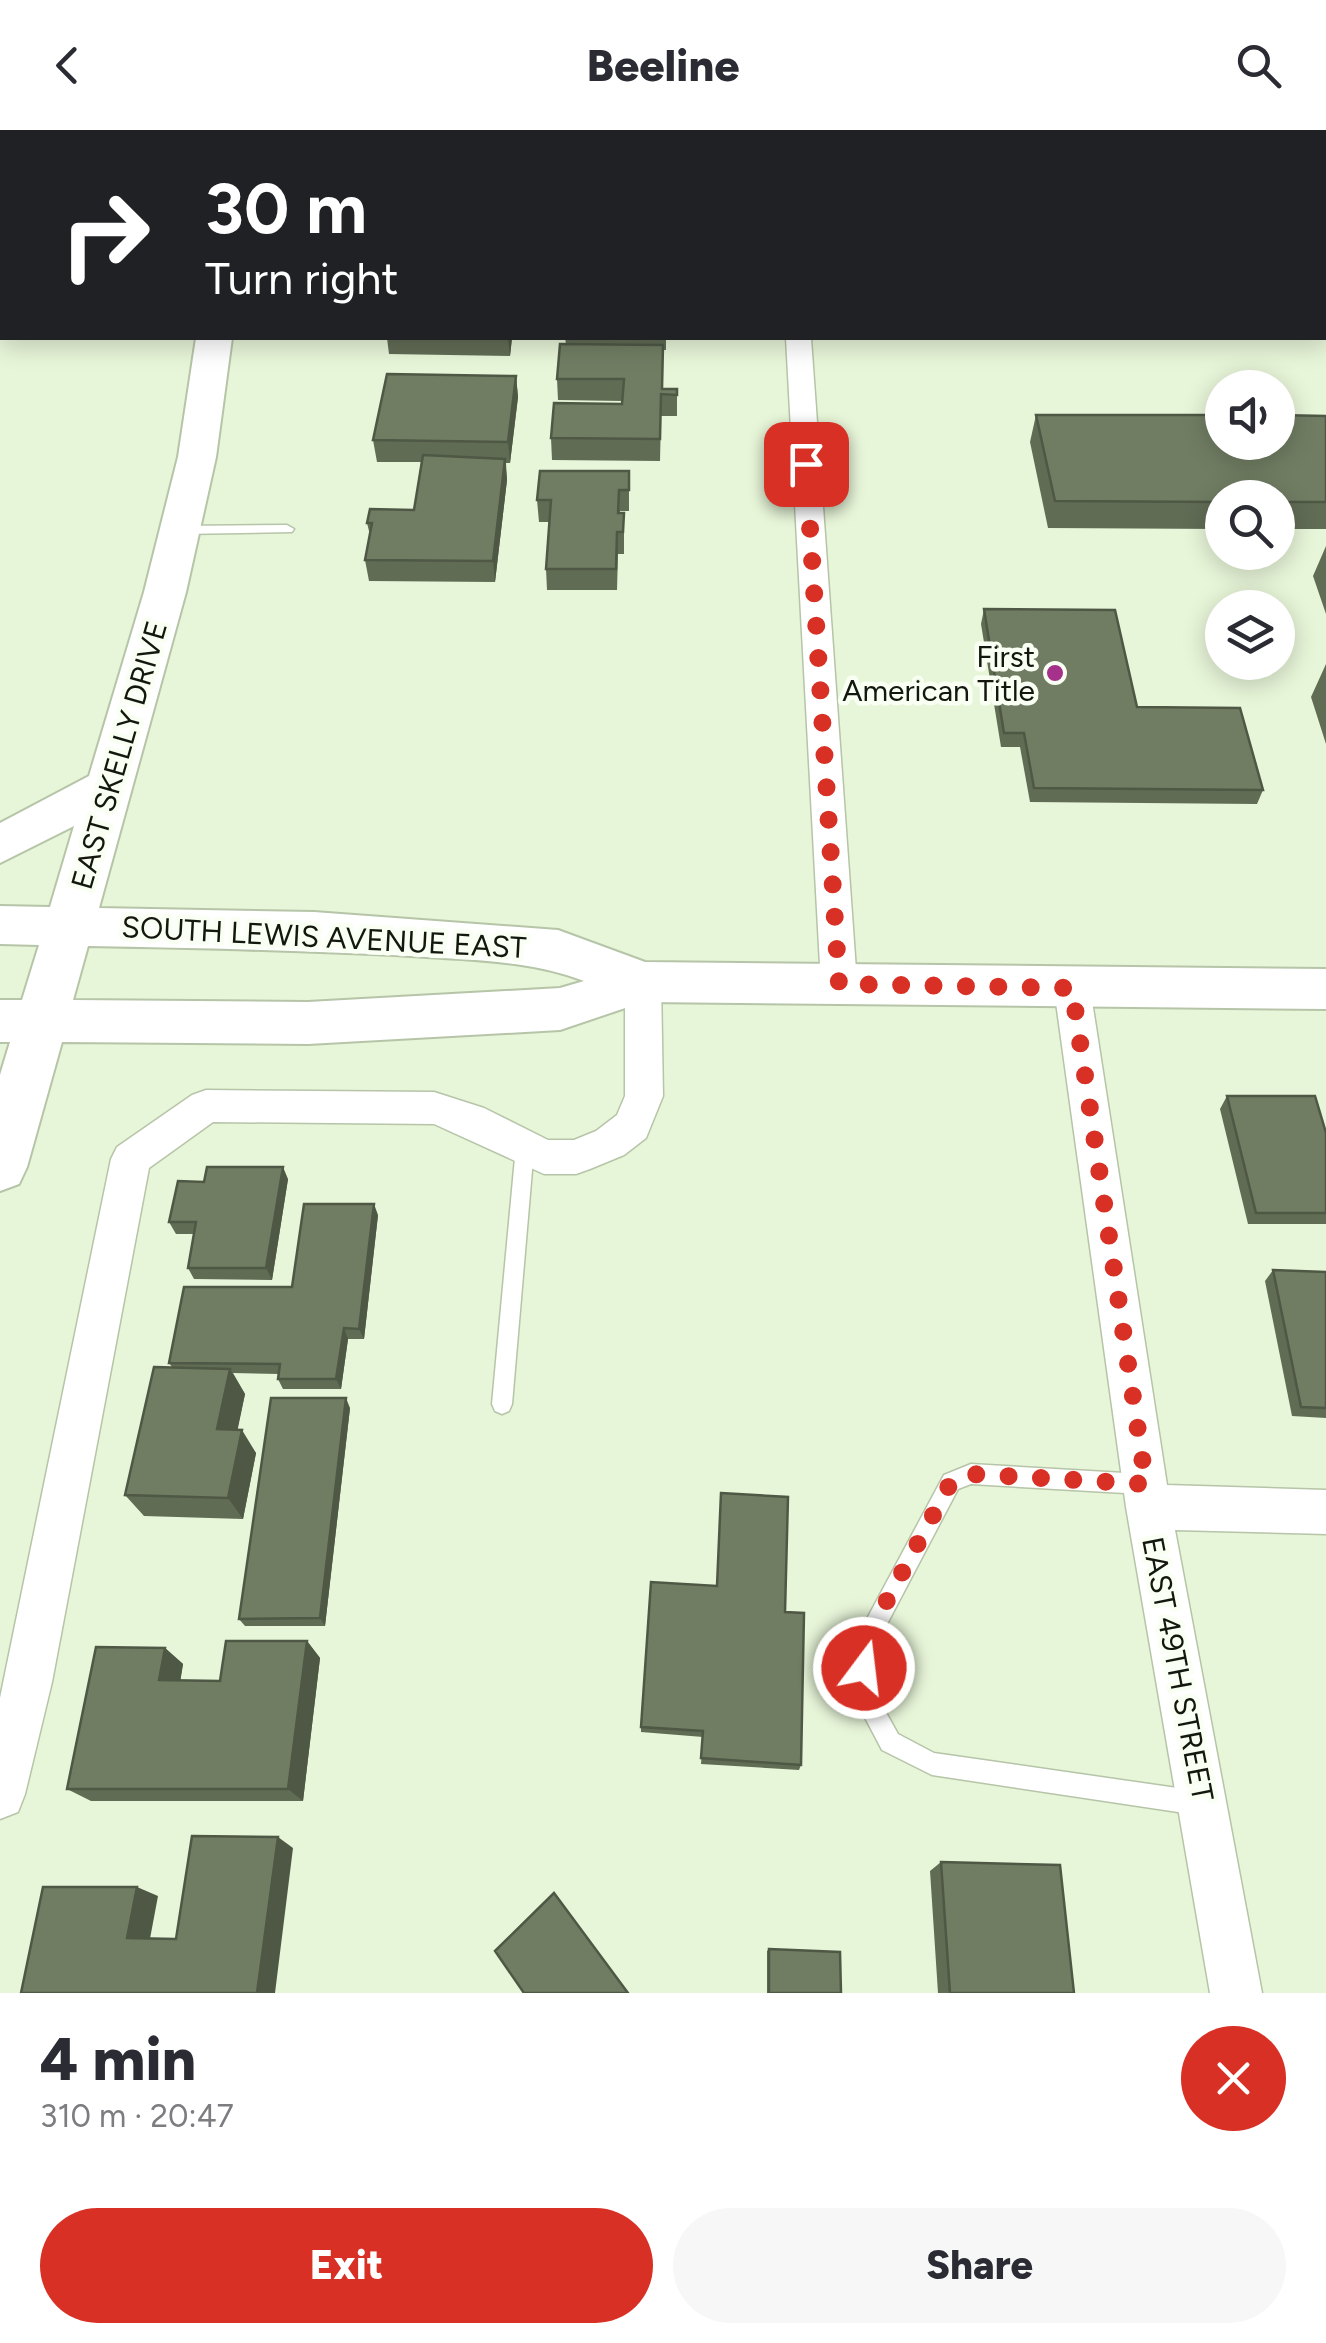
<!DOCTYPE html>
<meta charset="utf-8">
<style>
body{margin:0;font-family:Figtree,sans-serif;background:#f7f7f7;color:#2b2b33;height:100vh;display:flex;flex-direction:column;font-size:38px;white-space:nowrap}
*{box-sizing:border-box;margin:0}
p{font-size:32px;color:#7c7c81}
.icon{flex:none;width:55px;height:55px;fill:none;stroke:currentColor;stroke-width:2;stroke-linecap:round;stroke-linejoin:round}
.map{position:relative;height:1863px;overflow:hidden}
.drawer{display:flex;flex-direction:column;background:#fff;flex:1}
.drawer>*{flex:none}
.top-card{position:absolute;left:0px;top:0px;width:1328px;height:210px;box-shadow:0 5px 25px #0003;background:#202124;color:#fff;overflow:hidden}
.controls{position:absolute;left:1205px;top:240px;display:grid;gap:20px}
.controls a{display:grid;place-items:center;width:90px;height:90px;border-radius:50%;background:#fff;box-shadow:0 5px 25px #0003;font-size:50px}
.pin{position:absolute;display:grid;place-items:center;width:85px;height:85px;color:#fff;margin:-42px;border-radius:20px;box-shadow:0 5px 15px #0006}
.me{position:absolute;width:110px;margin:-55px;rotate:15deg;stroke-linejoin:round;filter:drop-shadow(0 0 8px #0008)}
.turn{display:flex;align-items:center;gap:35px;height:210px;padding:0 40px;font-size:45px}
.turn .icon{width:130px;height:130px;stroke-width:2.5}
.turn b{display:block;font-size:70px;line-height:85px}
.round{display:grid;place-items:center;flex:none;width:105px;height:105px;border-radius:52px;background:#f7f7f7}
.overview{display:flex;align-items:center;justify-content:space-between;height:170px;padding:0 40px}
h1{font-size:60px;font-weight:800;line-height:75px}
.button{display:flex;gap:20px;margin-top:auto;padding:20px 40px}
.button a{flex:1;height:115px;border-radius:60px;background:#d93025;color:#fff;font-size:40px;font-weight:800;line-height:115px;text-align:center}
.button a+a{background:#f7f7f7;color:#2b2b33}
header{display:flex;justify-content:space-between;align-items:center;height:130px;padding:0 40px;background:#fff;font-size:45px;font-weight:800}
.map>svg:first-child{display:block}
</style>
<header><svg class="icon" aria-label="back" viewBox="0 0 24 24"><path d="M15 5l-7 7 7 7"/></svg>Beeline<svg class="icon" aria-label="search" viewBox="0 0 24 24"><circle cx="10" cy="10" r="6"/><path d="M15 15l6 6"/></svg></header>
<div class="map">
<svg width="1326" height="1863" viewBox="0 0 1326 1863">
<rect width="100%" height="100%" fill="#e7f5d8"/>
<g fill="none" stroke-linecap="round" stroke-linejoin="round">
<defs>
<path id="lane" d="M287,395L294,399L292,402L181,404L174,400L181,396Z
M525,1009L531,1011L534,1017L512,1274L509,1281L502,1284L495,1281L492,1274L516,1017L519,1011Z
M971,1334L1142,1344L1149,1347L1152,1354L1149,1361L1142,1364L971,1354L958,1359L876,1515L874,1561L898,1604L934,1623L1198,1661L1206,1665L1210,1673L1206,1681L1198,1685L932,1645L882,1620L852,1563L854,1513L944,1345Z"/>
<path id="street" d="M1176,0H1198L1199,2H1177Z
M786,208H811L857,854L852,864L839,869L826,864L821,854Z
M643,838L656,842L661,852L663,966L646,1008L624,1025L590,1039L576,1044H544L434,994L213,992L149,1038L52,1552L25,1664L18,1682L0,1689V1568L111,1029L117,1017L192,965L206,960L434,962L484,978L548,1010H574L596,1001L617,985L625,966V852L630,842Z
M1072,843L1085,848L1090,858L1167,1355L1326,1360V1404L1175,1400L1262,1863H1210L1126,1377L1054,858L1059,848Z"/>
<path id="secondary" d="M196,208H232L216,327L186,462L99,778L314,782L558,800L645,832L1326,839V879L643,872L560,900L308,914L62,912L27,1037L19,1054L0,1061V945L10,912H0V870H22L39,815L0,814V776L50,777L74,696L0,733V693L89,646L144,462L178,327ZM88,816C196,818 303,820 410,826C468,830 530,830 584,851L560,858L308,872L73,870Z"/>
<path id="highway" d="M185,0H219L220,2H186Z"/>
</defs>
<use href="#lane" stroke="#b6c4a8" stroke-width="3"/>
<use href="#street" stroke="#b6c4a8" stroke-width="3"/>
<use href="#secondary" stroke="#b6c4a8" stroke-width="4"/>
<use href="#highway" stroke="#b6c4a8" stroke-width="4"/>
<use href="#lane" fill="#fff" fill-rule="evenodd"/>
<use href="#street" fill="#fff" fill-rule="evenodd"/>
<use href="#secondary" fill="#fff" fill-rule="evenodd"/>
<use href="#highway" fill="#fff" fill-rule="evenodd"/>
</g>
<path fill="#616c55" d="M943,0H1029V2H944Z
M1209,0H1307L1305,2H1210Z
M387,208H512L510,226L389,224Z
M565,208H666V220H663L662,259H677V286H661L660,331L552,330L551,308L622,274V271L558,270L557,249L566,214Z
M516,246L518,267L510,333H506L507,350L495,452L369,451L365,430L370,405L367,393L414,380L421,332H377L373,310Z
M1036,285L1326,286V399H1278V368H1222V399L1048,398L1030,312Z
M629,341V381H620V383H624V424H618L617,460H547L546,439L549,392H539L537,370Z
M1326,416V484L1313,446Z
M984,479L1263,660L1257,674L1030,672L1020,617H1001L981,494Z
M1326,534V614L1311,567Z
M1227,966L1326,1003V1094H1248L1220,979Z
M288,1049L272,1150L194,1149L188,1138L194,1104H176L169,1092L204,1052Z
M378,1085L364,1209H348L341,1259H283L278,1249L279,1244L233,1243L245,1264L237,1300L256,1323L243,1389L144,1386L125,1365L172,1237L169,1233L292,1157Z
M1273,1140L1326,1142V1288L1292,1286L1265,1151Z
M350,1278L325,1496H245L239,1489Z
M785,1482L801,1635L799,1640L701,1634L703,1607L641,1602V1597Z
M307,1511L320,1528L303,1671H91L67,1659L165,1518L183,1534L180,1551H220Z
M941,1732L1074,1863H938L930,1741Z
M769,1819L841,1863H767V1821Z"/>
<path fill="#4f5845" d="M508,208H512L510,226Z
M516,246L518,267L510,333L508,312Z
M505,329L507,350L495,452L493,431Z
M283,1037L288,1049L272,1150L266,1138Z
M374,1074L378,1085L364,1209L359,1199Z
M344,1198L348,1209L341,1259L336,1249Z
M230,1239L245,1264L233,1322L217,1299Z
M346,1268L350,1278L325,1496L320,1488Z
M242,1300L256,1323L243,1389L228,1368Z
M307,1511L320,1528L303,1671L288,1659Z
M165,1518L183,1534L178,1566L159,1550Z
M278,1707L293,1718L275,1863H257Z
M137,1757L158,1766L149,1814L127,1808Z"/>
<path fill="#717d63" stroke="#4f5845" stroke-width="2.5" d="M546,0H754V2H546Z
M998,0H1029V2H947H998Z
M1036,0H1094L1095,2H1036Z
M1101,0H1158L1159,2H1101Z
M1325,130H1326V163L1325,162Z
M560,214L663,215L662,259H677V265L661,264L660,309L551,308L554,273L622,274L624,249H557Z
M387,244L516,246L508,312L373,310Z
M1036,285H1222V312H1278V285L1326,286V372H1278V368H1222V372L1055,371Z
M423,325L505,329L493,431L365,430L372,393H367L370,379L414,380Z
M540,341H629V360H619L618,383H624L623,402H617L616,439H546L551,370H537Z
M984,479L1115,480L1137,577L1240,578L1263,660L1034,658L1024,603H1004Z
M1227,966H1315L1326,1003V1083H1256Z
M207,1037H283L266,1138H188L196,1092H169L178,1051L204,1052Z
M304,1074H374L359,1199L344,1198L336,1249H278L280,1234L169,1233L184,1157H292Z
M1273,1140L1326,1142V1278L1301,1277Z
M154,1237L230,1239L217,1299L242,1300L228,1368L125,1365Z
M271,1268H346L320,1488L239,1489Z
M721,1363L788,1367L785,1482L804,1483L801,1635L701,1628L703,1601L641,1597L651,1452L717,1456Z
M226,1511H307L288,1659H67L96,1517L165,1518L159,1550L220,1551Z
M192,1706L278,1707L257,1863H21L43,1757H137L127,1808L176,1809Z
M941,1732L1060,1735L1074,1863H950Z
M554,1763L628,1863H524L495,1821Z
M769,1819L840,1822L841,1863H769Z"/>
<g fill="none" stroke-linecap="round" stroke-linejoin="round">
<path stroke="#d93025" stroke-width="18" stroke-dasharray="0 32.4" d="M806,334L839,854L1072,858L1146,1354L971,1344L951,1352L864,1513V1538"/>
</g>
<circle fill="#a5318b" stroke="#f9fff3" stroke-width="4" cx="1055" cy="543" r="10"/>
<g text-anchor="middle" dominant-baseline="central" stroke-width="9" stroke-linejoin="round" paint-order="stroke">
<g font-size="30" fill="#13170d" stroke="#f9fff3" text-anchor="end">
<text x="1035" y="526">First<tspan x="1035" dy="34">American Title</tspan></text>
</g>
<g font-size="30" fill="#13170d" stroke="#f9fff3">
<text transform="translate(119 625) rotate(-74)">EAST SKELLY DRIVE</text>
<text transform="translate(324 807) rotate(3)">SOUTH LEWIS AVENUE EAST</text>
<text transform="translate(1178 1539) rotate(79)">EAST 49TH STREET</text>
</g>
</g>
</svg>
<div class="controls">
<a><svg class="icon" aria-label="sound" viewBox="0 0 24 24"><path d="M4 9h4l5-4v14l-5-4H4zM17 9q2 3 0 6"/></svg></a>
<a><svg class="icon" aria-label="search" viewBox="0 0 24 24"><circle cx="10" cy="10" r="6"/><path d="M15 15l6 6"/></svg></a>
<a><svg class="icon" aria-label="layers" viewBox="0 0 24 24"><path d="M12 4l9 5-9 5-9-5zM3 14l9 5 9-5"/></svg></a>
</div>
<div class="pin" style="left:806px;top:334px;background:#d93025"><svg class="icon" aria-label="arrive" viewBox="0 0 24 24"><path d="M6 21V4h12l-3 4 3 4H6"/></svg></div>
<svg class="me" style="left:864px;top:1538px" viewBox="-20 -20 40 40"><circle r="17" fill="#d93025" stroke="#fff" stroke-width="3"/><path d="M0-11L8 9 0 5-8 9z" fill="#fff"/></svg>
<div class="top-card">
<div class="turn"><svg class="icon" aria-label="right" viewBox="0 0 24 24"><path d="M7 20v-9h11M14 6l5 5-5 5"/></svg><div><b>30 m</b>Turn right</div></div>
</div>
</div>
<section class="drawer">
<div class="overview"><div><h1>4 min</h1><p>310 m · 20:47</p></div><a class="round" style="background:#d93025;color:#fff"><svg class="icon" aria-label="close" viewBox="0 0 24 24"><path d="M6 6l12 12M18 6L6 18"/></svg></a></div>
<div class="button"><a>Exit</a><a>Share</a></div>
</section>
